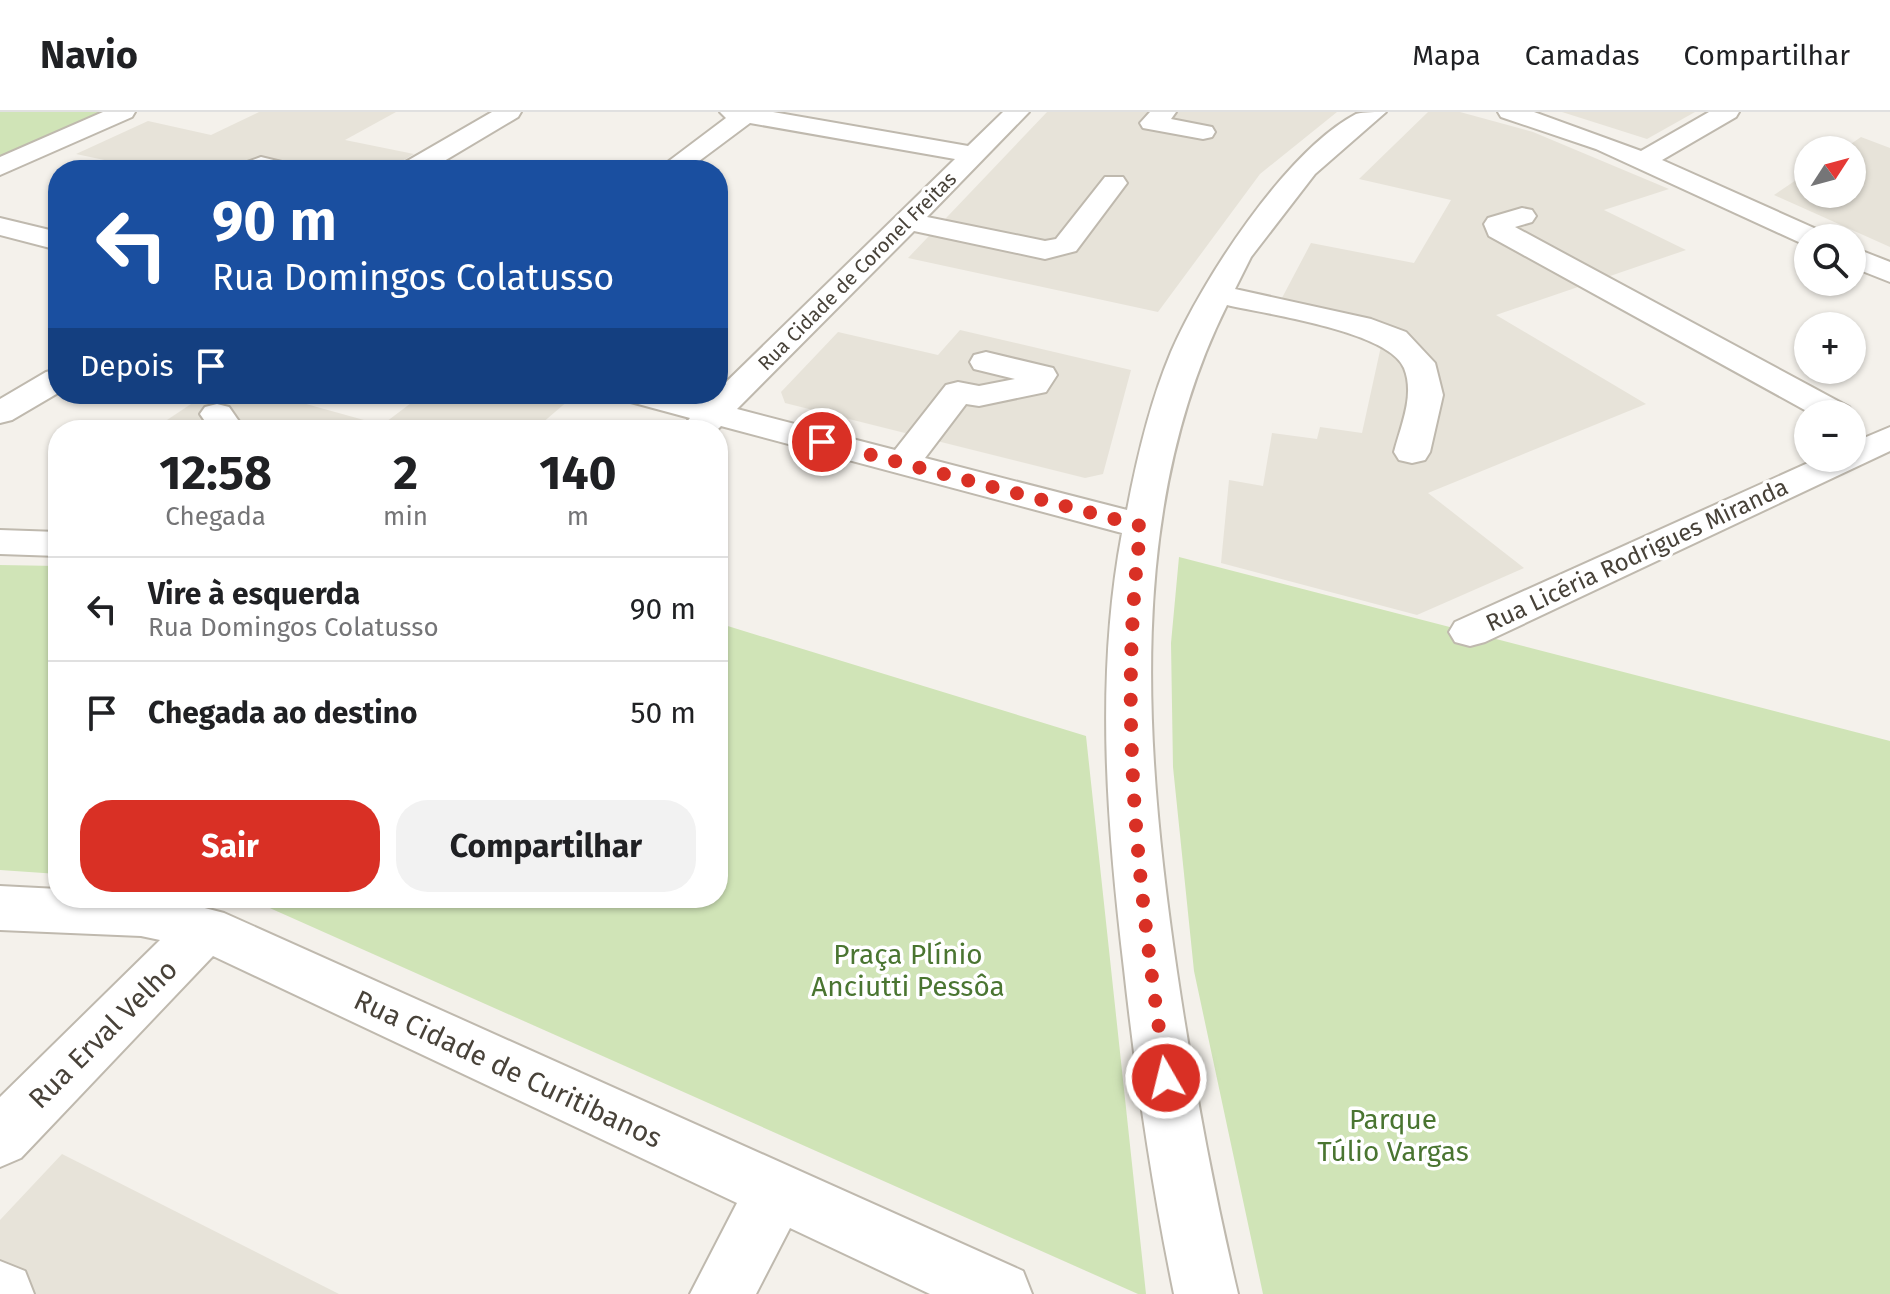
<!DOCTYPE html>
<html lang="pt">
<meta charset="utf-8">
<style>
body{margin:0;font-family:"Fira Sans",sans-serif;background:#f2f2f2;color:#202124;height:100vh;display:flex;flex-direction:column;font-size:30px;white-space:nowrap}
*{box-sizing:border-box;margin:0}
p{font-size:26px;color:#757577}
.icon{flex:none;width:44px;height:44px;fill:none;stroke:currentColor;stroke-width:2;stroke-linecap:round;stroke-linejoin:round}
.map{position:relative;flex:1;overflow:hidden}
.drawer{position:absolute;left:48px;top:308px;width:680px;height:488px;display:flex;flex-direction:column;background:#fff;border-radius:32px;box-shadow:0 2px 6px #0004}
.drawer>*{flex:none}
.guide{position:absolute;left:48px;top:48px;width:680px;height:244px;border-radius:32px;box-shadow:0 2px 6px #0004;background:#1a4fa0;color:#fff;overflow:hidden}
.needle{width:52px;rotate:54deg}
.buttons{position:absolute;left:1794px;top:24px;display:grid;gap:16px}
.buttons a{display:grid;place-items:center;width:72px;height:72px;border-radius:50%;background:#fff;box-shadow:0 2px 6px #0004;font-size:40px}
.pin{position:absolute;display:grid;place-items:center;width:68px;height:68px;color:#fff;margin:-34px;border:4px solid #fff;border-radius:50%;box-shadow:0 2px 8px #0007}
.me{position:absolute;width:88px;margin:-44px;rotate:352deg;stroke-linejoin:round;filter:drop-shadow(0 0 6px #0008)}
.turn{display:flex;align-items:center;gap:28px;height:168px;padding:0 32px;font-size:36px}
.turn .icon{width:104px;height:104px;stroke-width:2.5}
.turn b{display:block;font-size:56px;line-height:68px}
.then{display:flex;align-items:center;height:76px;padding:0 32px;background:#0003;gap:16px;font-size:30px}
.eta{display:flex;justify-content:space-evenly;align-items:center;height:136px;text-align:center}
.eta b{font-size:48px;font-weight:700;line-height:56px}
.primary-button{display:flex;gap:16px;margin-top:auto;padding:16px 32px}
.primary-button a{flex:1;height:92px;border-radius:32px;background:#d93025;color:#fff;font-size:32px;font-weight:700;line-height:92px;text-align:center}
.primary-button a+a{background:#f2f2f2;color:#202124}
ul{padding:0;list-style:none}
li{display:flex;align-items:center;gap:24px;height:104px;padding:0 32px;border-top:2px solid #e0e0e0}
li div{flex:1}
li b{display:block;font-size:30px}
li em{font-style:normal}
header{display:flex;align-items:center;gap:48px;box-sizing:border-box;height:112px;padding:0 40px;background:#fff;border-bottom:2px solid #e0e0e0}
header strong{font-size:38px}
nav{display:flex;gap:44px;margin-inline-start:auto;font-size:28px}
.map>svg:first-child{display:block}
</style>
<header>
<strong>Navio</strong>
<nav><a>Mapa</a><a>Camadas</a><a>Compartilhar</a></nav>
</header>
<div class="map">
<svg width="1890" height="1182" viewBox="0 0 1890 1182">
<rect width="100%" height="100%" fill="#f4f1eb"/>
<path fill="#e7e3d9" d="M259,0H396L345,28L414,42L387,58H140L142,56L76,42L148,9L211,23Z
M1047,0H1337L1260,62L1158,200L908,146Z
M1428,0H1460L1533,20L1669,77L1604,98L1686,138L1496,203L1646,292L1428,381L1524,456L1417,503L1221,451L1229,368L1263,374L1272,321L1317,327L1320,315L1362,321L1383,225L1274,201L1311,131L1414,151L1451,88L1359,67Z
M1562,0H1695L1647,27Z
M1861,25L1890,36V135L1774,83L1808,60V82H1852V38H1842Z
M960,218L1131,258L1103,362L1085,366L785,291L781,280L838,220L938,243Z
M206,282H270L382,313L423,282H576L534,318H152Z
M62,1042L339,1182H0V1108Z"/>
<path fill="#d0e4b7" d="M0,0H104L0,46Z
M1179,445L1890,629V1182H1263L1194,859L1173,655L1171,531Z
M0,453L58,454V762L0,758Z
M718,511L1086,624L1146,1182H1138L247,786H718Z"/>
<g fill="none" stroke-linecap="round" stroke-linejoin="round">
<defs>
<path id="minor" d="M103,0H135L132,5L0,63V45Z
M492,0H521L518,5L429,58H398L402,52Z
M720,0H773L968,34L1003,0H1029L927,105L1045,129L1056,127L1105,65H1123L1127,71L1076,139L1045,147L914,119L737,297L895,338L946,273L958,270L979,274L1015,267L974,257L970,250L974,243L986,240L1053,256L1057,263L1046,280L979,294L966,292L925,346L1127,398C1137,345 1150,290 1171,240C1202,168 1286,39 1356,2C1364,0 1377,0 1386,0L1315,62L1251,145L1235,177L1371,207L1406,220L1435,251L1443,283L1430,340L1425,348L1412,351L1399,348L1394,340C1401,313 1415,283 1404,256C1389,219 1265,202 1227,193C1125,398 1145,640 1177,860C1193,968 1213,1076 1238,1182H1174C1152,1075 1136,966 1124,857C1107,714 1095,564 1122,421L721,314L717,318H680L690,306L627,289L622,282H678L707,289L718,282V278L955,47L750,11L687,58H657L726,6Z
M1150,0H1176L1171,7L1212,15L1215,20L1212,25L1203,27L1143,16L1140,11Z
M1498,0H1534L1641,39L1709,0H1739L1736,5L1662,48L1823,120L1827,126H1808V133L1803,132L1596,37L1501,5Z
M261,45L290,52L294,58H238L242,52Z
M1522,96L1532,98L1536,104L1532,110L1515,115L1849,295L1854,302L1852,305V302H1812L1489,124L1484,112L1488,106Z
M0,106L58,120V138L0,123Z
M1852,135L1890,150V170L1852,155Z
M58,257V281L12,308L0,311V287L46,260Z
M217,292L229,295L245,318H211L200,302L205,295Z
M1890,315V339L1485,530L1470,534L1455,530L1449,520L1455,510L1819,346H1852V331Z
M0,418L58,420V444L0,442Z
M0,774L58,777V786H166L224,801L1023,1159L1032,1182H930L790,1116L756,1182H690L737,1091L213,844L21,1046L0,1055V985L160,828L141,824L0,818Z
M0,1149L25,1159L34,1182H0Z"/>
</defs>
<use href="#minor" stroke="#bfb9ae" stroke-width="4"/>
<use href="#minor" fill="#fff" fill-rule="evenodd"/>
</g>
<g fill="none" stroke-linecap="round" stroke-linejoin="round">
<path stroke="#d93025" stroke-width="14" stroke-dasharray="0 25.2" d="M822,330L1141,414C1117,603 1139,779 1166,966"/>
</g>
<g text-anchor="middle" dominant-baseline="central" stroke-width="7" stroke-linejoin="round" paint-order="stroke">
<g font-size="20" fill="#484239" stroke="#fff">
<text transform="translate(857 159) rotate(-45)">Rua Cidade de Coronel Freitas</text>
</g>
<g font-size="24" fill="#484239" stroke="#fff">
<text transform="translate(1637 443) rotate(-25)">Rua Licéria Rodrigues Miranda</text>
</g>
<g font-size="28" fill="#4a7531" stroke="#fff">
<text x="908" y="842">Praça Plínio<tspan x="908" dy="32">Anciutti Pessôa</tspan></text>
<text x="1393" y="1007">Parque<tspan x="1393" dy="32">Túlio Vargas</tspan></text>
</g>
<g font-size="28" fill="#484239" stroke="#fff">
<text transform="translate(103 922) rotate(-45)">Rua Erval Velho</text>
<text transform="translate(508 957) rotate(25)">Rua Cidade de Curitibanos</text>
</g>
</g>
</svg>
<div class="buttons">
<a><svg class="needle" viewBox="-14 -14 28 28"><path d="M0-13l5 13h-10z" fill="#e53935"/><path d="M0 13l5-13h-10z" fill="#757577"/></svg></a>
<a><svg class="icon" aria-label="search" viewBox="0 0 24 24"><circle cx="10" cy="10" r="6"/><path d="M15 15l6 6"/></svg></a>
<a>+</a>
<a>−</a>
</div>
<div class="pin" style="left:822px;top:330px;background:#d93025"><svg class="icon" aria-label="arrive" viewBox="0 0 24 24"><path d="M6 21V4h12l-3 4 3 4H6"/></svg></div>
<svg class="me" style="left:1166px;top:966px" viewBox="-20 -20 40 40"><circle r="17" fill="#d93025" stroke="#fff" stroke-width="3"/><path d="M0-11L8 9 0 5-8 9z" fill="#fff"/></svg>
<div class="guide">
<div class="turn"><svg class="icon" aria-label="left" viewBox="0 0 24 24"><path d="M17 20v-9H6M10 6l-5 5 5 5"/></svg><div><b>90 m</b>Rua Domingos Colatusso</div></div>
<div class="then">Depois<svg class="icon" aria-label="arrive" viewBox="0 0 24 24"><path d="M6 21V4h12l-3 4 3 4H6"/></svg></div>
</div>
<section class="drawer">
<div class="eta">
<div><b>12:58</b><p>Chegada</p></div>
<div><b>2</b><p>min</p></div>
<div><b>140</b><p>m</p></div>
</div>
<ul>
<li><svg class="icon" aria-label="left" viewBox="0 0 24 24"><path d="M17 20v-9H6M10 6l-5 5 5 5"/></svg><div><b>Vire à esquerda</b><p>Rua Domingos Colatusso</p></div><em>90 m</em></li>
<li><svg class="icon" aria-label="arrive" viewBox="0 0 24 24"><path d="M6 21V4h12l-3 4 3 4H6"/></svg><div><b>Chegada ao destino</b></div><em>50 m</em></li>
</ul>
<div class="primary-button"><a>Sair</a><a>Compartilhar</a></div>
</section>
</div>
